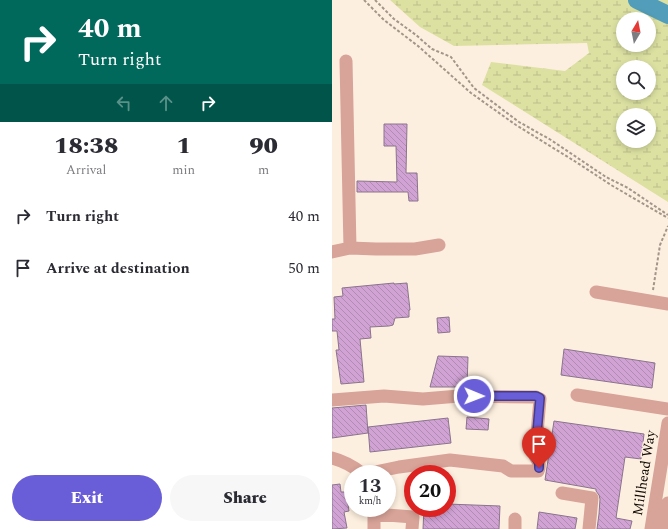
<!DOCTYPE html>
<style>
body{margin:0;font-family:Spectral,serif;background:#f7f7f7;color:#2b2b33;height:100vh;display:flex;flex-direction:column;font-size:15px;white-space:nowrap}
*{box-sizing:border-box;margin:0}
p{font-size:13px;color:#7c7c81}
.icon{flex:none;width:22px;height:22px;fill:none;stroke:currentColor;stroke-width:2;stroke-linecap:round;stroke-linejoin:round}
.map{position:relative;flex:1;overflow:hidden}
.sheet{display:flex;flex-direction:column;background:#fff;width:332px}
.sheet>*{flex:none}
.hud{background:#00695c;color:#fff;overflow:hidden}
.needle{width:26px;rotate:10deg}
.controls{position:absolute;left:284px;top:12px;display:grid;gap:8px}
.controls a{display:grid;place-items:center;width:40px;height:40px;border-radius:50%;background:#fff;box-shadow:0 2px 6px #0003;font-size:20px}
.speed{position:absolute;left:12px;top:465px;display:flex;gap:8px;font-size:20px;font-weight:700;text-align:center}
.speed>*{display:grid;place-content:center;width:52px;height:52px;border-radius:50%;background:#fff;box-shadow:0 2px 6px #0003;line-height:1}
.speed small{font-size:10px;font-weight:400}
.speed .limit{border:6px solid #d22;background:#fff;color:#111}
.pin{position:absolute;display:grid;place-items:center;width:34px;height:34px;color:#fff;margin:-41px -17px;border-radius:50% 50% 50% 0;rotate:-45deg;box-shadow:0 0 4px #0007}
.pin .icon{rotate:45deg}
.me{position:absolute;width:44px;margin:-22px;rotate:91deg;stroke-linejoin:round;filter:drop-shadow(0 0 3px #0008)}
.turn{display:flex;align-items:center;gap:14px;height:84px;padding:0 12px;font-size:18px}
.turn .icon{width:52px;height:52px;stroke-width:2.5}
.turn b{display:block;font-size:28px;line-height:34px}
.lanes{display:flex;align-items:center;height:38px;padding:0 12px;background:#0003;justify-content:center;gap:20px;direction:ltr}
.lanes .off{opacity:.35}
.eta{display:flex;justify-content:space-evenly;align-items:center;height:68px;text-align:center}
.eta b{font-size:24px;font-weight:800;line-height:28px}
.button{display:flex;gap:8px;margin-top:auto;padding:8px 12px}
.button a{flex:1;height:46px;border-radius:24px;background:#695ed7;color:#fff;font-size:16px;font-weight:800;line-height:46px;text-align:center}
.button a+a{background:#f7f7f7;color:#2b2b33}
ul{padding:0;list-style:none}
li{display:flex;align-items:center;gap:12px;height:52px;padding:0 12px}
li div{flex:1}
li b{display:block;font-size:15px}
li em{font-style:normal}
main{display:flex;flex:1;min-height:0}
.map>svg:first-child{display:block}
</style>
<main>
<section class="sheet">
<div class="hud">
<div class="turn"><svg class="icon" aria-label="right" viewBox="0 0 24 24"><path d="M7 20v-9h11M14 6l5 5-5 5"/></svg><div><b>40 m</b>Turn right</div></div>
<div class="lanes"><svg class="icon off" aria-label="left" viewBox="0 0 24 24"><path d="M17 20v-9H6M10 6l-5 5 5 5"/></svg><svg class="icon off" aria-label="ahead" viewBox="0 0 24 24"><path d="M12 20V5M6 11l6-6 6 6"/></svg><svg class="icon" aria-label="right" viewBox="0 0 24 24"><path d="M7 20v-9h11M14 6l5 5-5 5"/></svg></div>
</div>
<div class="eta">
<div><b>18:38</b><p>Arrival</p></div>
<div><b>1</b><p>min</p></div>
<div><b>90</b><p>m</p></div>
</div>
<ul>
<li><svg class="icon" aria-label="right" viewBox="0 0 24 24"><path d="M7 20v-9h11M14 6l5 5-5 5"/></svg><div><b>Turn right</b></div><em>40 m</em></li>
<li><svg class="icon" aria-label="arrive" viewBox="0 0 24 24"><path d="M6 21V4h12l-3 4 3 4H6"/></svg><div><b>Arrive at destination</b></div><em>50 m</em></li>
</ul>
<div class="button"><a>Exit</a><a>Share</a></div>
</section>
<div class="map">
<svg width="336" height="529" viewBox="0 0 336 529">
<defs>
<pattern id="wetland-marsh" width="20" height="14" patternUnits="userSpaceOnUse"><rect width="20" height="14" fill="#dce1a2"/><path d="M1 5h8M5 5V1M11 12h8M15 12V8" fill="none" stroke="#bcc08a"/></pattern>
<pattern id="building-back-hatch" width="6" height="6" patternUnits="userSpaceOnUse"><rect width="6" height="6" fill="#d0a3d4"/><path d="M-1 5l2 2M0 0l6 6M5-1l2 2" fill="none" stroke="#b28bb4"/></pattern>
</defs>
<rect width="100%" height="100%" fill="#fdefdf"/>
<path fill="url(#wetland-marsh)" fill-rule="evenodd" d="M58,0H336V202L150,85L159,62L233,71L257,53L255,43L122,46L88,27ZM291,19H317V45H291ZM291,67H317V93H291ZM291,115H317V141H291Z"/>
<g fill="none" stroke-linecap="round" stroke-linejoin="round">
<path stroke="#529db9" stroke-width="18" d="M305,0L336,15"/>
</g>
<path fill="url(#building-back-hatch)" stroke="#8a748c" d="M52,124H75L74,173H85L86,201H77L76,192H25V181L65,182L64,146H52Z
M62,283V284L75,283L78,310H77V317L63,318L61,325L57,326L38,327L39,338L28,339L32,382L9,384L4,350H7L5,331H0V319H3L2,297L11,296L10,288Z
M117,317L118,332L106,333L105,318Z
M232,349L323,363L320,388L229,375Z
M106,356L136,357L135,387H98Z
M34,405L36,433L0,438V408Z
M135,417L157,419L156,430L134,429Z
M116,418L119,443L38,452L36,427Z
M222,421L312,434L309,459L293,457L284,518L300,521L298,529H265L267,514L268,499L267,495L264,491V489L213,480Z
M8,484L9,492H14L17,511L12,512L15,528L0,529V485Z
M115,504L168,506L167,529H91L92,508H115Z
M207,512L245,518L243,529H205Z"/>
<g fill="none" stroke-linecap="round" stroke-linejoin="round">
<path stroke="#a19689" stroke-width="2" stroke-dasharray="3 2" stroke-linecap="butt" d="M32,0L52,20L86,46L139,93L184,125L244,162L279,185L336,218
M43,0L62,19L84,35L100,49L119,57L142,88L187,122L219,140L274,177L296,188L336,215
M321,290L328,245L336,226"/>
<path stroke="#d8a398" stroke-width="13" d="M14,61L18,248
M0,252L18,248L44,249H83L107,245
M264,292L336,304
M245,395L336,409
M0,400L52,396L91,399L127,396L204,397L208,399L203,456C206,461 209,465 206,471H179L171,466L118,460L67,467L43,472L40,474
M0,458C12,461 21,466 31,474
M230,493L260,498L257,529
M42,514L81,517L80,529
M42,529V508
M183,529V519
M319,529L336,423
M331,529L336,503"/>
</g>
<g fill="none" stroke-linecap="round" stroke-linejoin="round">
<defs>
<path id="route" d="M142,396H204L208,398L203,456L207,463V468"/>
</defs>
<use href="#route" stroke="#443d8c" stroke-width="10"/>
<use href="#route" stroke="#695ed7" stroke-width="7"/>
</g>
<g text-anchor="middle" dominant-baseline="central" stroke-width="3" stroke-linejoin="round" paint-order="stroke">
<g font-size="14" fill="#110a03" stroke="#fdefdf">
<text transform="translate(312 473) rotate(-81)">Millhead Way</text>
</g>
</g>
</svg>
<div class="controls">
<a><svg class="needle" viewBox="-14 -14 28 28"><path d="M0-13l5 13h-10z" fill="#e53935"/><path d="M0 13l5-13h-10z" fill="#7c7c81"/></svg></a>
<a><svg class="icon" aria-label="search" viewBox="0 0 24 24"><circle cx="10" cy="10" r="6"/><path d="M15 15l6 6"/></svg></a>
<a><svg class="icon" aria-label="layers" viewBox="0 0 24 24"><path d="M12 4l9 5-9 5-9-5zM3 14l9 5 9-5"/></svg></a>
</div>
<div class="speed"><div>13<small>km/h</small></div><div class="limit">20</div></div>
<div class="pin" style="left:207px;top:468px;background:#d93025"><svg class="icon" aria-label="arrive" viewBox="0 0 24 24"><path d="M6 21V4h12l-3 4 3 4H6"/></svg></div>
<svg class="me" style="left:142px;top:396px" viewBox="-20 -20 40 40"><circle r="17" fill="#695ed7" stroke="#fff" stroke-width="3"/><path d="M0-11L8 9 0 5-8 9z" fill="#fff"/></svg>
</div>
</main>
